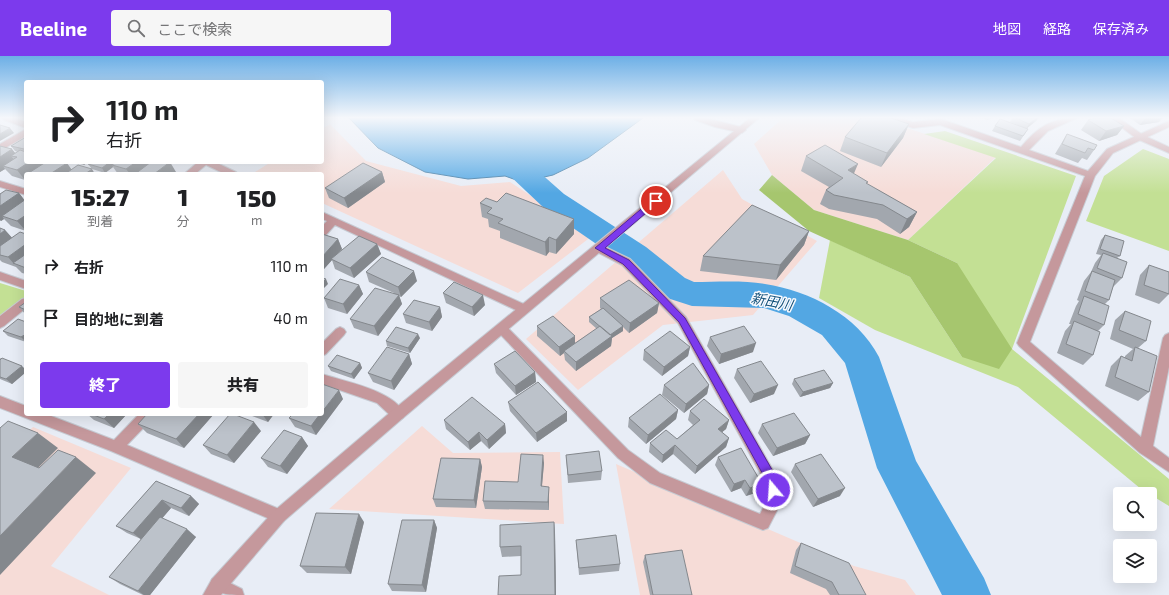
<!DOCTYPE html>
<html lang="ja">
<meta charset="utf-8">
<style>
body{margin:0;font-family:"Exo 2","Noto Sans JP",sans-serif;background:#f6f6f6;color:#202124;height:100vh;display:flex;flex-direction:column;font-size:15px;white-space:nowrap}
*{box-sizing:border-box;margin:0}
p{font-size:13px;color:#757577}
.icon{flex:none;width:22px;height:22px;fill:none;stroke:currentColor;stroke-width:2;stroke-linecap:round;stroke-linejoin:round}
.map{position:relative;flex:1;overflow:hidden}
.sheet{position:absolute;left:24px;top:116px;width:300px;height:244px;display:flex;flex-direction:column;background:#fff;border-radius:4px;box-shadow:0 4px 16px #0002}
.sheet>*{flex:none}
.banner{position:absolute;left:24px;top:24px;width:300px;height:84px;border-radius:4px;box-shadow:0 4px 16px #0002;background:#fff;color:#202124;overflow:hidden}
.fabs{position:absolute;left:1113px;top:431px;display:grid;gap:8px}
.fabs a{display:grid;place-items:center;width:44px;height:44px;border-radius:4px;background:#fff;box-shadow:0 4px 16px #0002;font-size:20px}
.pin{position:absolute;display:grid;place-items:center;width:34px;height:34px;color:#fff;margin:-17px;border:2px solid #fff;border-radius:50%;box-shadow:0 1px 4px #0007}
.me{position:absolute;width:44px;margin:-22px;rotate:342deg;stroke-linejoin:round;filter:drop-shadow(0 0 3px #0008)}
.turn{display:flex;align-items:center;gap:14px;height:84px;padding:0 16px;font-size:18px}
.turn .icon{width:52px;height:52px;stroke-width:2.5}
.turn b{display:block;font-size:28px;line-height:34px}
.eta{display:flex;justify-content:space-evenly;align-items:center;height:68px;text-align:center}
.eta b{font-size:24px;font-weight:800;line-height:28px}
.action{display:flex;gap:8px;margin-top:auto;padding:8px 16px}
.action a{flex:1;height:46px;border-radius:4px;background:#7c3aed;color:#fff;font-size:16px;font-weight:800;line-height:46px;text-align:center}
.action a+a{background:#f6f6f6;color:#202124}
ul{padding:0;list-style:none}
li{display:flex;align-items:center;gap:12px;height:52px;padding:0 16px}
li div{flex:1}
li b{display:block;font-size:15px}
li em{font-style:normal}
header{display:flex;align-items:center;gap:24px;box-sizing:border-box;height:56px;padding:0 20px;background:#7c3aed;color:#fff}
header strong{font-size:19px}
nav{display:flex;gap:22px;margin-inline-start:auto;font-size:14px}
.search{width:280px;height:36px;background:#f6f6f6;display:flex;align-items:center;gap:10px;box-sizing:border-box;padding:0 14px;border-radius:4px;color:#757577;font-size:15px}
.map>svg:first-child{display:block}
</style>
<header>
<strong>Beeline</strong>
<div class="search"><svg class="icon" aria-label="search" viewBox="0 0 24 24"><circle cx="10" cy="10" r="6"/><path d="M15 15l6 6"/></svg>ここで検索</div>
<nav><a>地図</a><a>経路</a><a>保存済み</a></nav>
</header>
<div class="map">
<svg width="1169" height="539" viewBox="0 0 1169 539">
<rect width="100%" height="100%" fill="#e8edf6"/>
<path fill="#f6dcd7" d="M783,62H876L996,101L908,184L814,154L772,119L754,88Z
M330,68L366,105L461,130L510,126L592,180L518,237L322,147V118H259L255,116L271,106H322V73Z
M723,114L742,143L817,185L753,259L663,269L578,334L526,283Z
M422,370L453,397L560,396L564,468L329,453Z
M33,371L131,412L51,510L109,539H0V402Z
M616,408L854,510L905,524L916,539H640Z"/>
<path fill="#c3e094" d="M945,75L1076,120L1012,293L1169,423V450L1141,433L1018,331L875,274L819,242L830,184L910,221L962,301L957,207L908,184L996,102L924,78Z
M1143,93L1169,103V195L1086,165L1104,120Z
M0,227L26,235V242L0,262Z"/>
<path fill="#a6c66e" d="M772,119L814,154L908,184L957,207L1012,293L999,313L962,301L910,221L809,175L759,134Z"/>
<path fill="#53a7e3" stroke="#407ca7" d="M349,62H643L588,102L553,119L522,126L505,120L468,123L425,116L378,92Z"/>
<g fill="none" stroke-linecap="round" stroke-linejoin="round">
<path fill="#53a7e3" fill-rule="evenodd" d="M450,62H478L564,138L646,191L685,222L694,226C715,226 744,224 765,228C810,235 857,259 879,301L916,405L984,522L991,539H942L877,412L845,307L822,279L789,260L764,252L692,250L661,240L624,207L544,152L454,67Z"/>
<defs>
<path id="minor" d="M3,62H15L26,66V72L4,64Z
M694,62H706L745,72L746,74L742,77L715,71L695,64Z
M885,62H898L913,66L941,63L1021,91C1038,71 1051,62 1077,62L1048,75L1029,94L1088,115L1107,93L1169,65V71L1113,97L1095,120L1030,286L1141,381L1163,282L1165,279L1169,277V311L1153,390L1169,402V416L1140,397L1019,290L1017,287L1085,120L940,69L913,72L886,64Z
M26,73V80L0,95V88Z
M198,106H215L236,116L238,118H225L206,109L195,118H184Z
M0,125L26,133V139L0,131Z
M322,156L528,250L530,253L528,256L524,257L520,256L335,169L326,179L322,180V170L327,165L322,163Z
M599,188L630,203L686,261L778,423L782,445L768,472L763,474L650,427L618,402L498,276L496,273L498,270L502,268L506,270L628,394L660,417L760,458L767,444L764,424L678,267L622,209L595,195L594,192L595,189Z
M0,216L26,225V233L0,224Z
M26,242V252L4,270L0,272V260L22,243Z
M340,271L344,273L346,276L344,279L326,298L322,300V287L336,273Z
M322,318C346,326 393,334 405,358L403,362L398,364L393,362L377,347L322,328Z
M0,340L26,350V358H46L114,384L139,358H155L153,362L127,389L284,455L286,460L284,465L279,467L111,395L0,352Z
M218,521L242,533L244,539C232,539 216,539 210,529L212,523Z"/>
<path id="tertiary" d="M750,62H759L403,362L284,465L221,539H203L212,523L274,455L393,354Z
M1109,62H1119L1143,79L1169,91V97L1137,83Z"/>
</defs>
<use href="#minor" stroke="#c6cbd3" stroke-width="2"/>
<use href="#tertiary" stroke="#c6cbd3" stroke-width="2"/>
<use href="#minor" fill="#c5989c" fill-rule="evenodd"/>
<use href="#tertiary" fill="#c5989c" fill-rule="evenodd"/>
</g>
<path fill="#a2a7ae" d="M982,62H991L988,64Z
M1013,62H1038L1036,65L1027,72L1028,73L1020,85L992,75L995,70H1020L1010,66Z
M1130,62H1162L1159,66L1140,69Z
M1088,64L1124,70L1117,79L1099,85L1081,74Z
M909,68L903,82L881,111L840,95L845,81Z
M1067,78L1094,94L1087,104L1082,102L1078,107L1055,98Z
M26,81V106H45L72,114L26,118V123L25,124L12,120L5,113L0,116V90L15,97L18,96L15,95L11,90Z
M806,100L854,118L867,128L917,156L909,171L900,178L877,163L829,153L820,148L826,134L829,131L801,115Z
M73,106H88L84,109Z
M91,106L176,116L173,118H118L113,111L105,117L92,113L88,108Z
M382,116L385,126L348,152L329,142L325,132Z
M19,137L24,144L26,143V175L11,170L4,163L1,165L0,164V138Z
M497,146L574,163V178L556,198L549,196L546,200L500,182V175L489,171L488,163L482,161L480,147Z
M0,172L5,174L12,182L26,178V218L22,217L16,211L2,206L0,204Z
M809,175L804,189L776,224L700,215L703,200Z
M322,178L338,183L342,193L337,199L377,188L381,198L354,222L335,213L332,204L324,213H322Z
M1105,179L1120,200L1117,202L1122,222L1113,231L1109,244L1105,248L1104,269L1098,275L1093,299L1083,309L1057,297L1065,275L1071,268H1069L1076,250L1079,245L1077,244L1084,225L1091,216L1095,207L1101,199L1096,198L1101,184Z
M1149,209L1169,238L1159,248L1135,239L1140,219Z
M366,216L417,225L401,241L399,240L402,248L378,280L354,272L350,263L394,237L369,226Z
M359,229L363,238L347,258L328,252L324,242Z
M443,237L485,249L474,260L446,247Z
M600,242L659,247L657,257L629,277L623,271V275L612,282L611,290L576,315L565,304L564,297L560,300L537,280V270L575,287L597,273L589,266V261L601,253L600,252Z
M26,246V259L19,251Z
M440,251L442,261L432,275L406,267L403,258Z
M1125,255L1146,285L1138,292L1149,336L1138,345L1105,330L1111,310L1121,300L1125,302V300L1133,293L1110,283L1115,264Z
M26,266V286L8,280L3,275Z
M710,281L753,296L719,308L707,290Z
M420,282L410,297L387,290L386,285Z
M690,291L688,300L662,320L643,304L644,294Z
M409,298L412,308L394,334L373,326L368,317Z
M0,302L26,314V316L12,328L0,323Z
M360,307L362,312L354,323L331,315L328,310Z
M494,308L535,316L536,326L516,339L496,317Z
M737,313L774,338L750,347L734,322Z
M794,323L833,327L830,332L800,341L792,328Z
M664,329H709L707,338L684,357L662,339Z
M343,343L316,379L295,371L289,362Z
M508,346L567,356V365L537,386L510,355Z
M678,354L676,363L646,388L628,371L629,362Z
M690,355L729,364L726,373L722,376L729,382L726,391L695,418L673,398L662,407L649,396L650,387L677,383L693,369L688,364Z
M87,358H127L114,372L94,364Z
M214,358L184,392L147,377L138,368Z
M247,358H274L268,366Z
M444,364L505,368L506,377L489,393L481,385L470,394L446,373Z
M762,368L810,379L805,388L773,400L758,377Z
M261,375L234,407L211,398L203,389Z
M302,381L308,390L287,418L268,411L261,402Z
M566,399L602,415L601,424L568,427Z
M718,401L762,428L758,436L746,440L741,432L731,436L715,409Z
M480,403L482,411L476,452L436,451L433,443Z
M544,407L542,431L549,439V454L485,453L483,445L518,426Z
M795,408L840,440L813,451L791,416Z
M156,425L191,440L199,448L189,460L171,452L162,462L196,481L150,539H143L120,528L109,521L141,483L127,477L116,470Z
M434,464L437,472L426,536L392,535L388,528Z
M364,466L351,518L307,517L300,510Z
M554,466L555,477L556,539H498L521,519V500L502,501L500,491Z
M576,484L620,508L619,515L579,519Z
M801,487L866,539H830L826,533L790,517L796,494Z
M645,499L692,539H650L643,506Z"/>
<path fill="#84888d" d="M1037,62H1038L1036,65L1026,73L1029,68Z
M1145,62H1162L1159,66L1140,69Z
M909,68L903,82L881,111L887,97Z
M1124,70L1117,79L1099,85L1106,75Z
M10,72L14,77L0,85V78Z
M12,93L20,103L17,101L11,100L16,106L3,110L5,113L0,116V101Z
M29,106H45L47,109L34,118H26V123L25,124L17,114Z
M81,106H88L84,109Z
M110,106H120L112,109L113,111L105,117L102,112Z
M136,106H156L136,118H130L126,113Z
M170,106L176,116L173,118H154Z
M67,107L74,117L72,118H50Z
M858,108L852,122L848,114Z
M92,113L95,118H85Z
M382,116L385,126L348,152L344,142Z
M19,137L26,146L2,160L4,163L1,165L0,164V150Z
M917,156L909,171L900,178L907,163Z
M26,159V175L17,165Z
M574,163V178L556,198V184Z
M5,174L14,184L0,194V178Z
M809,175L804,189L776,224L780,209Z
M549,181V196L546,200L545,186Z
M338,183L342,193L332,204L331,203L332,204L324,213L322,209V201Z
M26,188V205L14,208L8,201Z
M377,188L381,198L354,222L350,212Z
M414,215L417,225L401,241L398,231Z
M326,223L328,228L322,234V227Z
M359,229L363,238L347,258L343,248Z
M399,239L402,248L378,280L374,270Z
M483,239L485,249L474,260L472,251Z
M659,247L657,257L629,277L630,267Z
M440,251L442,261L432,275L429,266Z
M623,270V275L612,282L611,290L576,315V306L610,279Z
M26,278V283H25H26V286L21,281Z
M418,278L420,282L410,297L408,292Z
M575,280V290L564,295V297L560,300L559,291Z
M756,287L753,296L719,308L721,298Z
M690,291L688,300L662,320L664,311Z
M409,298L412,308L394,334L391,325Z
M360,307L362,312L354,323L351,318Z
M22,310L26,314V316L12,328L6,323Z
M535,316L536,326L516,339L515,330Z
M833,327L830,332L800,341L803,336Z
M709,329L707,338L684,357L686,348Z
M778,329L774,338L750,347L754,338Z
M339,334L343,343L316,379L311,370L320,358H322V356Z
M678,354L676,363L646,388L648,379Z
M567,356V365L537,386L536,377Z
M109,358H127L114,372L104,363Z
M199,358H214L184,392L176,383Z
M262,358H274L268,366Z
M729,364L726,373L715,382L718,373Z
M254,366L261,375L234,407L227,399Z
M505,368L506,377L489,393L487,384Z
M479,376L481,385L470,394L468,386Z
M38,377L58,392L34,416L12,401Z
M810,379L805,388L773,400L777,392Z
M302,381L308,390L287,418L280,410Z
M729,382L726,391L695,418L697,410Z
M675,389L673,398L662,407L663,399Z
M543,399L544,407L541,439V430Z
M76,401L96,417L0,519V480Z
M480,403L482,411L476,452L474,444Z
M745,424L741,432L731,436L734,428Z
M762,428L758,436L746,440L750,432Z
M549,431V454L548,446Z
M845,432L840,440L813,451L818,443Z
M191,440L199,448L189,460L181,452Z
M162,444L171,452L143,485L133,477Z
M359,458L364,466L351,518L345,511Z
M434,464L437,472L426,536L422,529Z
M554,466L555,477L556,539H555Z
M187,473L196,481L150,539H144L138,535Z"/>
<path fill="#bcc2ca" stroke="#84888d" d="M861,62H891L909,68L887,97L845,81Z
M1016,62H1037L1029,68Z
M1095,62H1111L1124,70L1106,75L1088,64Z
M1000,63L1028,73L1023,80L995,70Z
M0,69L10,72L0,78Z
M1067,78L1097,89L1094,94L1088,92L1085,97L1062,88Z
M26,81V92L24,93L11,90Z
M825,89L858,108L848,114L868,126L866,127L917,156L907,163L883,149L834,139L826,134L843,122L806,100Z
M0,90L12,93L0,101Z
M20,94L26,96V106H29L17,114L3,110L17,101L11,100Z
M46,106H64L67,107L50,118H27Z
M91,106H110L102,112L88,108Z
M116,106H136L126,113L112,109Z
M151,106H170L154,118H135Z
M363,107L382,116L344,142L325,132Z
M78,109L92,113L85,118H65Z
M6,134L19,137L0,150V138Z
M506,137L574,163L556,184L549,181L545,186L498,167L503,163L487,157L492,152L480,147L486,142L497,146Z
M26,143V159L17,165L2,160Z
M752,149L809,175L780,209L703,200Z
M0,172L5,174L0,178Z
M20,176L26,178V188L8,201L0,199V190Z
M322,178L338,183L322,201Z
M1105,179L1124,185L1120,200L1100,193Z
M359,180L377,188L350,212L331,203Z
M1103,197L1127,206L1122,222L1097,212Z
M26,198V212L13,207Z
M382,201L414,215L398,231L366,216Z
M1149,209L1169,216V238L1144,229Z
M1092,215L1115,224L1109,244L1085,235Z
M322,222L326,223L322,227Z
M340,223L359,229L343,248L324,242Z
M629,224L659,247L630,267L600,242Z
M454,226L483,239L472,251L443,237Z
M375,232L399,239L374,270L350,263Z
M1084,240L1109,250L1104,269L1078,258Z
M414,244L440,251L429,266L403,258Z
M26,246V254L19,251Z
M603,252L623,270L610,279L589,261Z
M1125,255L1151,265L1146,285L1119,274Z
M553,260L575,280L559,291L537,270Z
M18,263L26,266V278L21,281L3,275Z
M1074,265L1100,276L1093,299L1066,288Z
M600,270L612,280L576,306L564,295Z
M744,270L756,287L721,298L710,281Z
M396,271L418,278L408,292L386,285Z
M670,275L690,291L664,311L644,294Z
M387,291L409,298L391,325L368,317Z
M1135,291L1157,300L1149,336L1115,321L1121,300L1132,305Z
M515,295L535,316L515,330L494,308Z
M337,299L360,307L351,318L328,310Z
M2,302L22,310L6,323L0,321V304Z
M761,305L778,329L754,338L737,313Z
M693,307L709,329L686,348L664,329Z
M824,314L833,327L803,336L794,323Z
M538,326L567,356L536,377L508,346Z
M322,328L339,334L322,356Z
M660,338L678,354L648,379L629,362Z
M472,341L505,368L487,384L479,376L468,386L444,364Z
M704,343L729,364L718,373L729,382L697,410L675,389L663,399L650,387L666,374L677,383L700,364L690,355Z
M794,357L810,379L777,392L762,368Z
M91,358H109L104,363Z
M147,358H199L176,383L138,368Z
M230,358H233L254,366L227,399L203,389Z
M293,358H320L311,370L289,362Z
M8,365L38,377L12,401L39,412L58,394L76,401L0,480V372Z
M284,374L302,381L280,410L261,402Z
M741,392L762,428L750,432L745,424L734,428L718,401Z
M599,395L602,415L568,419L566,399Z
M521,398L543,399L541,430L549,431L548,446L483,445L485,425L518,426Z
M821,398L845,432L818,443L795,408Z
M441,402L480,403L474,444L433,443Z
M156,425L191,440L181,452L162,444L133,477L116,470Z
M316,457L359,458L345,511L300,510Z
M160,461L187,473L138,535L109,521Z
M402,464H434L422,529L388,528Z
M554,466L555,539H498L499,520L521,519V490L500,491V469Z
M616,479L620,508L579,512L576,484Z
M801,487L849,507L866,539H839L832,526L795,510Z
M682,494L692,539H653L645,499Z"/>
<linearGradient id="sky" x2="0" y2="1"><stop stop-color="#6cafe6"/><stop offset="0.45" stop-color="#f5f7fb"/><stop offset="1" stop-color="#f5f7fb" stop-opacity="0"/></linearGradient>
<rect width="1169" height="137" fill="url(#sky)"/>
<path fill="#7c3aed" stroke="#51269a" d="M653,143H658L660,145L605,192L629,204L685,262L775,419L779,434L777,438L773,439L769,438L766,424L679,266L623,208L595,192Z"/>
<g text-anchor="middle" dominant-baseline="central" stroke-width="3" stroke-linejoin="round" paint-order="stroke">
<g font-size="14" font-style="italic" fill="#14527b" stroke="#f8fafe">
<text transform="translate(772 245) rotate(11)">新田川</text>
</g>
</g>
</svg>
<div class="fabs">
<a><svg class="icon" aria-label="search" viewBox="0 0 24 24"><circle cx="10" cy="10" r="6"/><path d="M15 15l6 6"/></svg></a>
<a><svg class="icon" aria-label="layers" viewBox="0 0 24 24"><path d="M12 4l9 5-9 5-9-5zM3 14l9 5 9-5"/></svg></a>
</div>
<div class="pin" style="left:656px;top:145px;background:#d93025"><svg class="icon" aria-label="arrive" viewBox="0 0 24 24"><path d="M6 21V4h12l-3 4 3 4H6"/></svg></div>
<svg class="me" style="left:773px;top:434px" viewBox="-20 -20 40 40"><circle r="17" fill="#7c3aed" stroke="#fff" stroke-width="3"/><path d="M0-11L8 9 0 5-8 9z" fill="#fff"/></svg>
<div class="banner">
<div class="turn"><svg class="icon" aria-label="right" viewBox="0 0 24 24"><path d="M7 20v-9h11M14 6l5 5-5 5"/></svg><div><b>110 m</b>右折</div></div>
</div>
<section class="sheet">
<div class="eta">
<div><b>15:27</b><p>到着</p></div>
<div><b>1</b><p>分</p></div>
<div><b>150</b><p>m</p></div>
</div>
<ul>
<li><svg class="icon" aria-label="right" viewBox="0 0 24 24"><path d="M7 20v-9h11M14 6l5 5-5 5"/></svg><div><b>右折</b></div><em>110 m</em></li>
<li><svg class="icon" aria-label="arrive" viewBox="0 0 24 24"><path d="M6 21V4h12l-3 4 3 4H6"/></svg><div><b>目的地に到着</b></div><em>40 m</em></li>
</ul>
<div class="action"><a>終了</a><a>共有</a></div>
</section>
</div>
